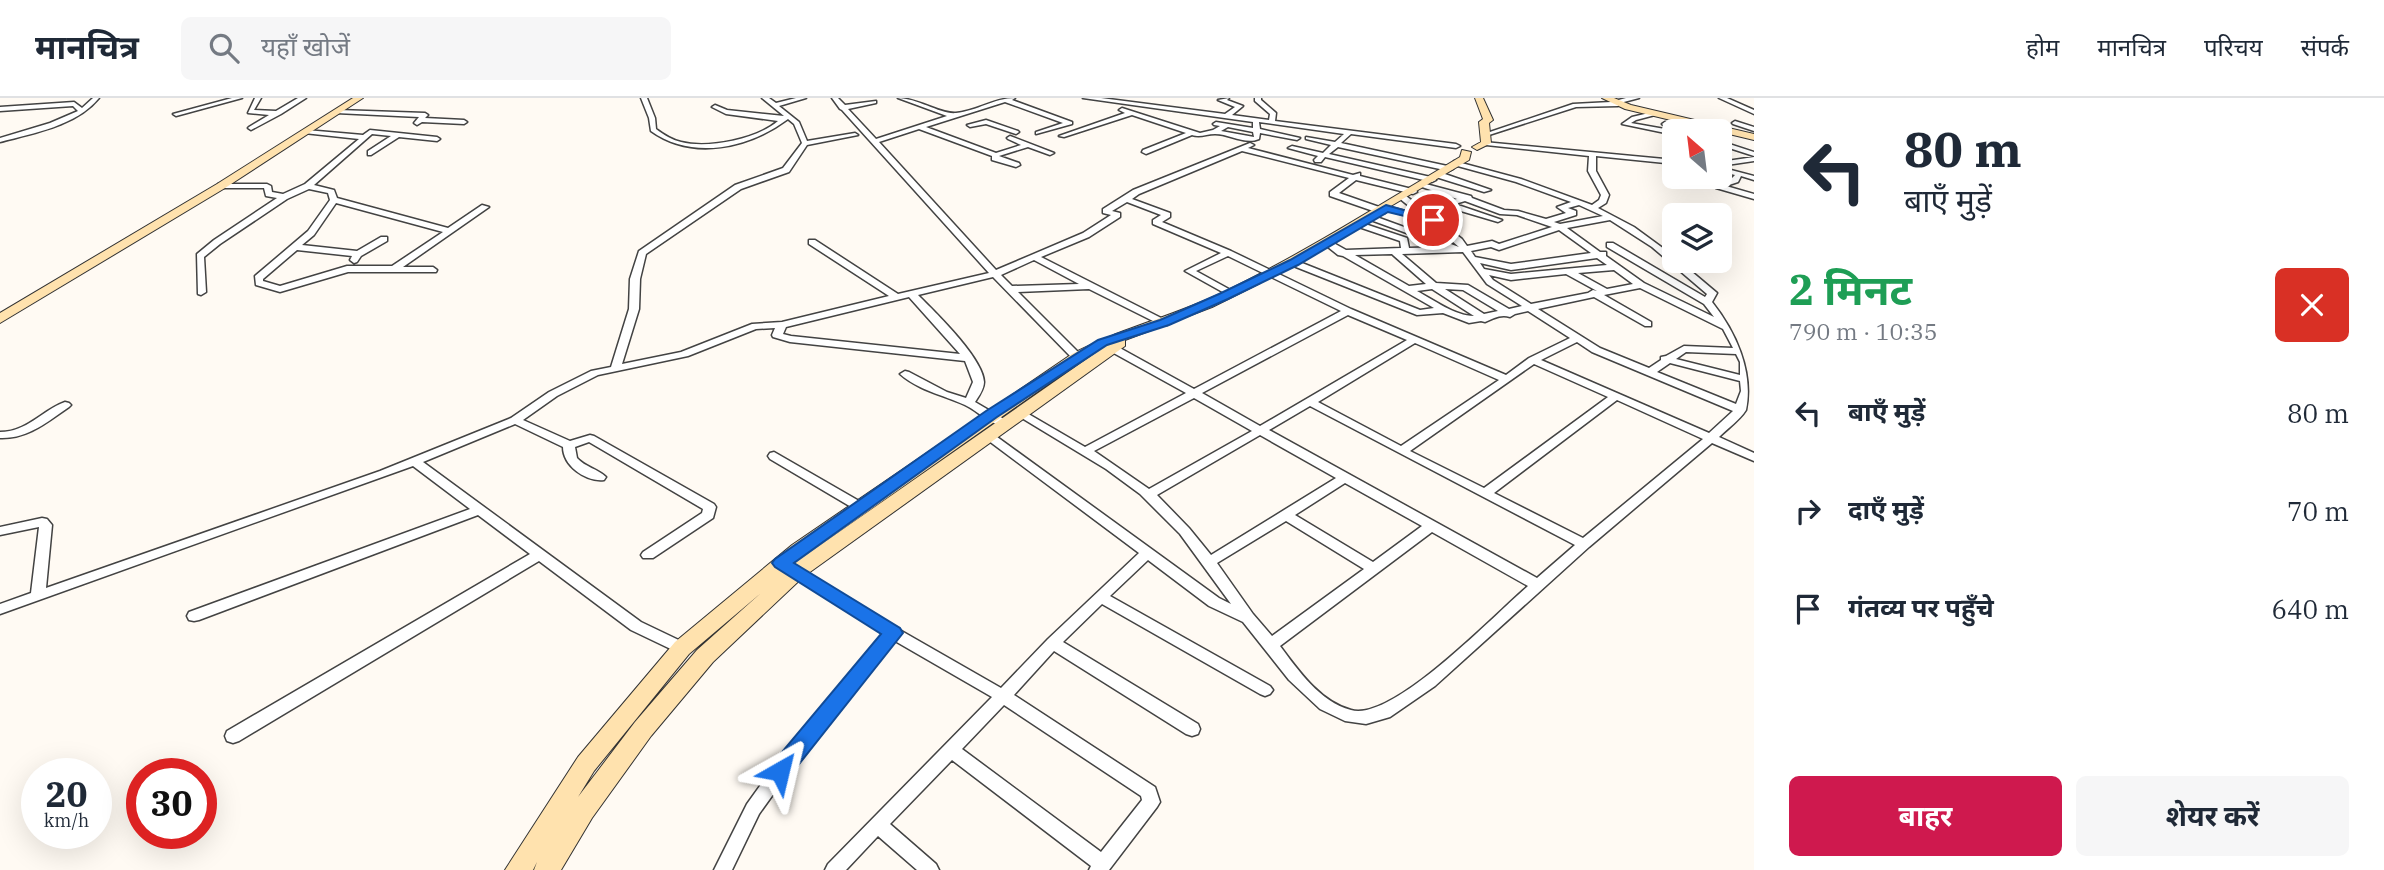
<!DOCTYPE html>
<html lang="hi">
<meta charset="utf-8">
<style>
body{margin:0;font-family:"IBM Plex Serif","Noto Sans Devanagari",serif;background:#f6f6f7;color:#1f2937;height:100vh;display:flex;flex-direction:column;font-size:26px;white-space:nowrap}
*{box-sizing:border-box;margin:0}
p{font-size:23px;color:#747a83}
.icon{flex:none;width:38px;height:38px;fill:none;stroke:currentColor;stroke-width:2;stroke-linecap:round;stroke-linejoin:round}
.map{position:relative;flex:1;overflow:hidden}
.side{display:flex;flex-direction:column;background:#fff;width:630px}
.side>*{flex:none}
.hud{background:#fff;color:#1f2937;overflow:hidden}
.needle{width:46px;rotate:332deg}
.controls{position:absolute;left:1662px;top:21px;display:grid;gap:14px}
.controls a{display:grid;place-items:center;width:70px;height:70px;border-radius:10px;background:#fff;box-shadow:0 7px 28px #0002;font-size:35px}
.speed{position:absolute;left:21px;top:660px;display:flex;gap:14px;font-size:35px;font-weight:700;text-align:center}
.speed>*{display:grid;place-content:center;width:91px;height:91px;border-radius:50%;background:#fff;box-shadow:0 7px 28px #0002;line-height:1}
.speed small{font-size:18px;font-weight:400}
.speed .limit{border:10px solid #d22;background:#fff;color:#111}
.pin{position:absolute;display:grid;place-items:center;width:60px;height:60px;color:#fff;margin:-30px;border:4px solid #fff;border-radius:50%;box-shadow:0 2px 7px #0007}
.me{position:absolute;width:77px;margin:-38px;rotate:37deg;stroke-linejoin:round;filter:drop-shadow(0 0 5px #0008)}
.turn{display:flex;align-items:center;gap:24px;height:147px;padding:0 35px;font-size:32px}
.turn .icon{width:91px;height:91px;stroke-width:2.5}
.turn b{display:block;font-size:49px;line-height:60px}
.round{display:grid;place-items:center;flex:none;width:74px;height:74px;border-radius:10px;background:#f6f6f7}
.headline{display:flex;align-items:center;justify-content:space-between;height:119px;padding:0 35px}
h1{font-size:42px;font-weight:700;line-height:52px;color:#1e9e55}
.cta{display:flex;gap:14px;margin-top:auto;padding:14px 35px}
.cta a{flex:1;height:80px;border-radius:10px;background:#cf194e;color:#fff;font-size:28px;font-weight:700;line-height:80px;text-align:center}
.cta a+a{background:#f6f6f7;color:#1f2937}
ul{padding:0;list-style:none}
li{display:flex;align-items:center;gap:21px;height:98px;padding:0 35px}
li div{flex:1}
li b{display:block;font-size:26px}
li em{font-style:normal}
header{display:flex;align-items:center;gap:42px;box-sizing:border-box;height:98px;padding:0 35px;background:#fff;border-bottom:2px solid #e0e1e3}
header strong{font-size:33px}
nav{display:flex;gap:38px;margin-inline-start:auto;font-size:24px}
.search{width:490px;height:63px;background:#f6f6f7;display:flex;align-items:center;gap:18px;box-sizing:border-box;padding:0 24px;border-radius:10px;color:#747a83;font-size:26px}
main{display:flex;flex:1;min-height:0}
.map>svg:first-child{display:block}
</style>
<header>
<strong>मानचित्र</strong>
<div class="search"><svg class="icon" aria-label="search" viewBox="0 0 24 24"><circle cx="10" cy="10" r="6"/><path d="M15 15l6 6"/></svg>यहाँ खोजें</div>
<nav><a>होम</a><a>मानचित्र</a><a>परिचय</a><a>संपर्क</a></nav>
</header>
<main>
<div class="map">
<svg width="1754" height="772" viewBox="0 0 1754 772">
<rect width="100%" height="100%" fill="#fffaf3"/>
<g fill="none" stroke-linecap="round" stroke-linejoin="round">
<defs>
<path id="street" d="M93,0H99C76,28 34,35 0,44V40L50,25L78,13L73,8L0,13V9L74,4L82,10Z
M232,0H242L176,18L173,16Z
M255,0H261L254,12L276,13L298,0H306L281,16L251,32L248,30L249,29L269,17L248,15Z
M641,0H647L655,20L656,31C664,37 672,42 681,44C708,51 757,41 778,23L726,16L712,9L715,7L727,12L784,18L762,0H769L776,5L796,0H806L779,8L799,24L807,43L855,35L858,37L807,47L789,74L741,91L646,156L640,181L639,211L622,266L681,254L752,226L782,224L889,198L809,146V142H815L898,196L989,175L842,12L840,11L832,0H838L845,7L876,3V5L848,11L876,41L947,18L898,0C917,0 942,17 956,15C977,13 994,0 1015,0L1012,2L1072,24V26L1036,36V34L1063,25L1005,4L926,29L996,55L1021,47L1008,41L1007,40L1010,38L1054,55L1050,57L1028,49L999,58L1019,65L1020,67L1016,69L992,62V58L919,31L879,44L996,172L1083,135L1111,117L1103,115V111L1133,92L1250,45L1254,47L1248,50L1353,77L1360,75V78L1416,92L1417,94L1413,96L1356,82L1339,95L1382,110L1386,108L1420,117L1399,100L1406,98L1462,141L1467,148L1492,143L1499,146L1552,129L1517,117L1500,116L1465,103L1455,106L1502,122L1498,124L1444,108V104L1457,101L1422,89V85L1471,98L1472,100L1504,112L1518,113L1546,121L1566,115L1557,109L1571,104L1516,84L1454,67V63L1521,81L1592,107L1599,102L1601,97L1588,73L1589,58L1486,47L1484,46V44L1675,62V66L1596,58V73L1609,97L1606,105L1598,110L1634,129L1675,159V163H1679L1717,195L1712,204C1735,233 1754,273 1746,312C1740,322 1727,331 1719,339L1754,355V363L1712,345L1589,449L1435,588L1390,619L1366,626L1345,623L1320,611L1289,582L1243,524L1209,508L1148,462L1110,498L1270,588L1273,592L1270,596L1265,598L1260,596L1102,506L1063,544L1198,626L1200,631L1198,636L1192,638L1186,636L1054,553L1014,597L1155,689L1160,704L1157,709L1109,772H1089L1091,768L952,662L890,726L936,766L939,772H917L878,738L846,772H825L828,766L992,599L895,543L800,659L759,716L732,772H714L747,706L788,649L884,536L784,473L782,470L784,467H794L898,531L1001,590L1048,541L1139,455L985,340L983,338L985,336H993L1219,500L1231,506L1180,436L1140,396L1106,371L1015,316L1017,314H1025L1085,349L1186,295L1110,253V249H1118L1194,291L1341,213L1228,158L1196,173L1236,195L1231,198L1228,197L1185,173L1221,155L1153,126V122L1161,117L1127,104L1112,113L1120,115V119L1089,139L1041,159L1167,223V227H1161L1089,191L1018,194L1081,257L1082,259L1077,262L1073,261L993,179L918,197C935,214 983,260 984,284C984,291 979,298 975,304L1009,324L1011,326L1009,328C994,330 978,313 965,307C943,297 918,292 900,276L905,273L909,274L947,294L966,300L973,284L965,263L790,244L773,239L772,237L775,230L756,231L688,258L598,277L557,298L523,322L570,343L590,337L594,338L714,406L716,409L713,420L653,460H643L641,457L643,454L702,415L703,411L589,344L575,349L577,360C585,369 598,371 606,379L604,382C586,384 563,368 563,349L515,326L423,364L641,524L687,546L689,550L687,554L682,556L677,554L631,532L539,463L239,643L233,645L227,643L225,638L227,633L530,456L478,417L199,522L194,523L189,522L187,518L189,514L470,411L413,368L0,516V506L31,495L39,429L0,437V429L42,420L47,421L52,427L46,490L380,373L511,320L549,294L591,273L611,269L629,211L630,181L639,153L735,87L783,70L802,45L794,26L788,21C749,50 693,63 651,33L649,20ZM1242,53L1349,80L1330,94V98L1379,115H1385L1386,112L1428,123L1459,149L1371,117L1367,119L1368,121L1445,149L1409,150L1407,140L1359,124L1355,126L1356,128L1400,143L1401,150L1346,152L1330,143L1323,145L1338,157L1343,158L1434,210L1420,212L1297,163H1291V167L1417,217L1443,215L1469,225L1481,223L1485,224C1493,221 1500,216 1510,219L1515,216L1528,213L1570,240L1529,260L1506,277L1351,211L1231,153L1162,124L1170,119V115L1132,101L1139,96ZM1579,107L1603,118L1560,126L1554,124L1576,117V113L1568,110ZM1610,122L1652,149L1707,196L1705,199L1613,145H1607V149L1704,206L1714,219L1644,185L1606,158V154H1600L1567,130ZM1559,132L1591,155L1511,166L1475,159L1471,153L1491,149L1499,152ZM1463,154L1487,186L1522,208L1509,211L1468,187L1436,185L1402,156ZM1392,156L1393,157L1426,186L1409,188L1355,157ZM1597,160L1607,167L1511,176L1484,171L1480,165L1511,172ZM1034,162L1079,186L1012,188L1001,177ZM1614,172L1633,186L1607,191L1578,175ZM1566,176L1597,193L1593,192L1588,195L1531,206L1493,182L1489,177L1511,182ZM1640,190L1723,231L1733,250L1684,248L1666,258L1661,259V262L1649,270L1600,250L1538,211L1594,199L1645,228H1651V224L1604,197ZM1432,191L1474,218C1455,218 1434,202 1417,193ZM1445,191L1463,192L1498,213L1484,216ZM909,199L960,256L791,238L783,236L786,229ZM1348,217L1407,242L1260,328L1202,295ZM1577,244L1592,254L1733,313L1709,335L1541,262ZM1415,245L1499,282L1401,348L1318,304ZM1686,254L1736,256L1740,264V277L1676,261ZM1670,265L1740,283L1741,293L1736,306L1657,274ZM1534,266L1608,299L1484,390L1410,353ZM1194,300L1252,333L1149,391L1094,353ZM1617,302L1703,341L1583,440L1494,395ZM1310,308L1575,447L1537,480L1269,332ZM1260,337L1336,380L1211,457L1189,430L1157,397ZM1345,385L1422,428L1373,464L1295,417ZM1286,423L1364,471L1272,538L1253,516L1217,465ZM1432,434L1528,488C1495,516 1393,624 1351,612C1320,604 1298,572 1280,548ZM1004,607L1141,698L1142,702L1101,754L962,651Z
M1083,0H1101L1225,16L1235,9L1218,2L1229,0L1227,2L1243,8L1232,17L1269,22L1270,16L1255,3V0H1261V2L1276,15L1275,23L1456,46L1460,48L1456,50L1351,36L1341,45L1452,69L1453,71L1449,73L1338,49L1329,56L1435,80L1436,82L1432,84L1325,59L1321,64H1315L1314,62L1318,58L1288,50L1292,48L1323,55L1331,47L1306,41V39L1335,44L1344,36L1259,24L1260,31L1300,40L1297,42L1260,35L1259,41C1245,47 1230,36 1215,36C1206,36 1201,40 1192,37L1146,56L1142,54L1143,52L1186,35L1132,17L1064,39L1059,38L1125,15L1119,12L1122,10L1200,35L1213,32L1220,28L1214,27L1213,26L1216,24L1253,30V24ZM1228,29L1253,34L1254,39L1221,33Z
M1626,0H1639L1620,5L1618,8L1576,9L1489,37L1484,36L1573,6L1611,4Z
M1719,0H1727L1754,12V16Z
M338,12L425,15L428,17L425,20L464,22L467,24L464,26L422,24L417,27L414,25L419,19L336,15L335,14Z
M1653,14L1656,16L1655,17L1636,22L1631,25L1676,33L1675,37L1622,26L1632,19Z
M986,22L1018,33L1019,34L1016,36L986,26L970,29L967,27Z
M1735,23L1754,29V33L1733,26L1732,25Z
M1665,24L1698,31L1701,33H1690L1663,27L1662,26Z
M306,32L363,37L370,32L437,39L440,41L437,43L399,39L371,57H368V53L391,38L372,36L314,87L334,92L337,100L448,130L482,107L489,109L403,169H433L437,172L436,174H348L280,194L256,187L255,178L308,133L330,102L328,95L309,91L287,101L220,146L204,159L206,194L201,197L198,196L197,156L214,142L277,100L266,98L264,90H218V86H267L271,88L272,94L283,96L305,86L359,41L304,35L303,34ZM336,105L443,134L392,168H347L280,188L263,183V181L297,152L352,158L350,162L354,165L357,164L361,158L387,143V139H381L357,153L302,147L314,137Z
M1720,43L1754,54V58L1720,47Z
M1754,59V63L1720,68V64Z
M1731,72L1754,78V82L1741,78L1738,84L1726,88L1754,96V101L1716,90V86L1732,80L1735,77L1731,76Z
M1436,75H1442L1491,92L1484,94L1436,79Z
M65,304L69,305L71,307L69,309C47,324 28,341 0,340V334C27,334 41,313 65,304Z
M774,354L866,407L868,410L866,413H858L770,361L768,358L770,355Z"/>
<path id="secondary" d="M353,0H363L225,90L0,225V215L217,86Z
M1475,0H1483L1493,22L1489,25L1491,45L1477,52L1472,49L1481,44L1479,24L1483,21Z
M1602,0H1614L1631,7L1754,36V42L1625,11Z
M1462,52L1471,54L1469,62L1260,185L1212,209L1125,242V248L803,479L713,564L651,638L592,720L561,772H534L537,764L533,772H505L578,659L675,544L792,447L1072,256C1119,231 1171,219 1220,196C1303,156 1381,106 1460,59ZM1097,254L799,462L1082,262ZM761,495L697,552L635,624L578,699L594,673L689,556Z"/>
</defs>
<use href="#street" stroke="#434343" stroke-width="3"/>
<use href="#secondary" stroke="#323232" stroke-width="2"/>
<use href="#street" fill="#fff" fill-rule="evenodd"/>
<use href="#secondary" fill="#ffe2ae" fill-rule="evenodd"/>
</g>
<path fill="#1a73e8" stroke="#114b97" stroke-width="2" d="M1386,107L1439,122L1433,125L1388,114L1298,167L1228,201L1169,227L1107,247L997,319L794,465L900,530L903,535L788,680L780,682L772,680L769,673L772,666L881,536L775,469L772,465L775,461L986,313L1098,242L1160,222L1219,196L1290,162Z"/>
</svg>
<div class="controls">
<a><svg class="needle" viewBox="-14 -14 28 28"><path d="M0-13l5 13h-10z" fill="#e53935"/><path d="M0 13l5-13h-10z" fill="#747a83"/></svg></a>
<a><svg class="icon" aria-label="layers" viewBox="0 0 24 24"><path d="M12 4l9 5-9 5-9-5zM3 14l9 5 9-5"/></svg></a>
</div>
<div class="speed"><div>20<small>km/h</small></div><div class="limit">30</div></div>
<div class="pin" style="left:1433px;top:122px;background:#d93025"><svg class="icon" aria-label="arrive" viewBox="0 0 24 24"><path d="M6 21V4h12l-3 4 3 4H6"/></svg></div>
<svg class="me" style="left:780px;top:673px" viewBox="-20 -20 40 40"><path d="M0-17L14 15 0 8-14 15z" fill="#1a73e8" stroke="#fff" stroke-width="4"/></svg>
</div>
<section class="side">
<div class="hud">
<div class="turn"><svg class="icon" aria-label="left" viewBox="0 0 24 24"><path d="M17 20v-9H6M10 6l-5 5 5 5"/></svg><div><b>80 m</b>बाएँ मुड़ें</div></div>
</div>
<div class="headline"><div><h1>2 मिनट</h1><p>790 m · 10:35</p></div><a class="round" style="background:#d93025;color:#fff"><svg class="icon" aria-label="close" viewBox="0 0 24 24"><path d="M6 6l12 12M18 6L6 18"/></svg></a></div>
<ul>
<li><svg class="icon" aria-label="left" viewBox="0 0 24 24"><path d="M17 20v-9H6M10 6l-5 5 5 5"/></svg><div><b>बाएँ मुड़ें</b></div><em>80 m</em></li>
<li><svg class="icon" aria-label="right" viewBox="0 0 24 24"><path d="M7 20v-9h11M14 6l5 5-5 5"/></svg><div><b>दाएँ मुड़ें</b></div><em>70 m</em></li>
<li><svg class="icon" aria-label="arrive" viewBox="0 0 24 24"><path d="M6 21V4h12l-3 4 3 4H6"/></svg><div><b>गंतव्य पर पहुँचे</b></div><em>640 m</em></li>
</ul>
<div class="cta"><a>बाहर</a><a>शेयर करें</a></div>
</section>
</main>
